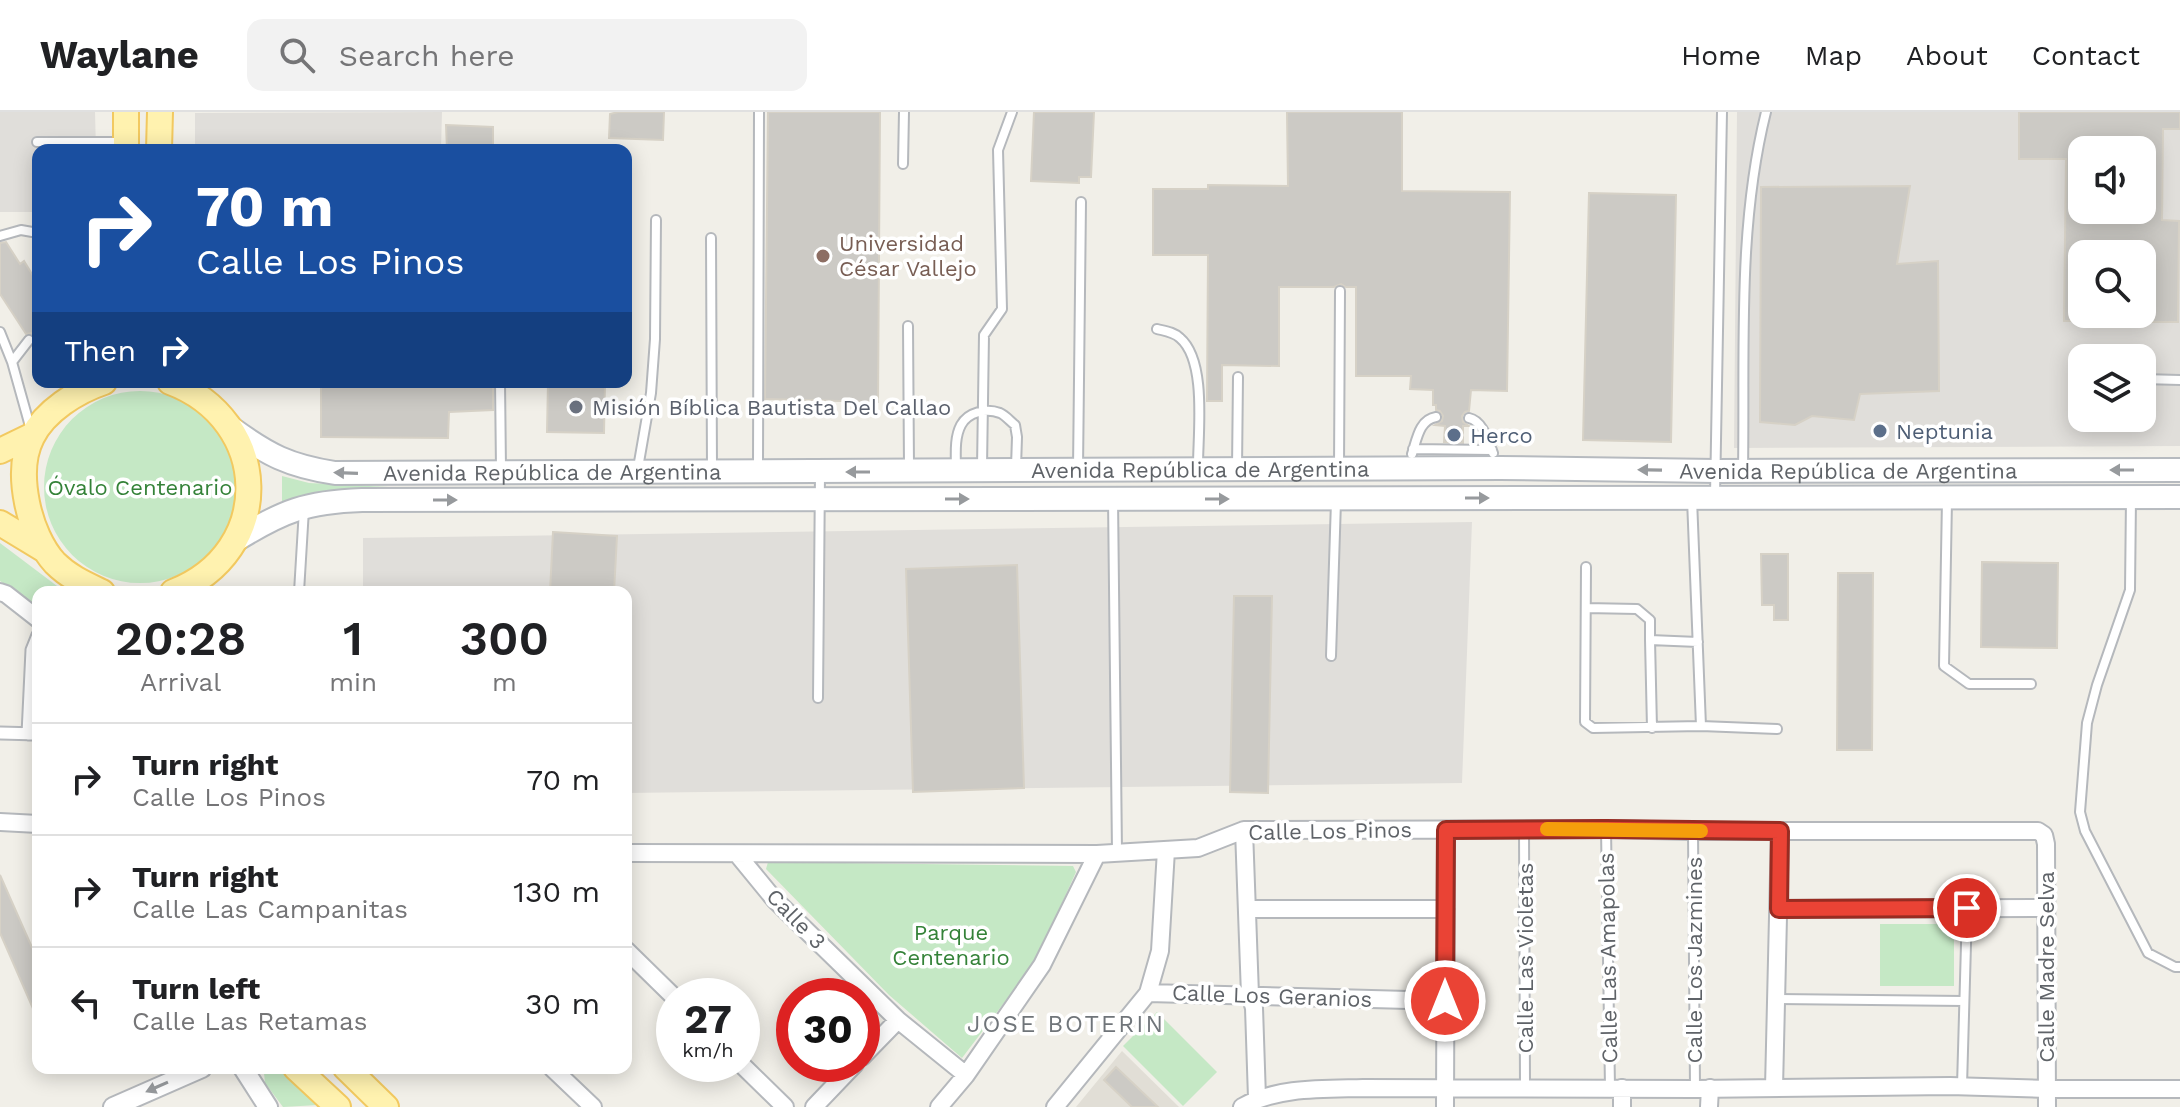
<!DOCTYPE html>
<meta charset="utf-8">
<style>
body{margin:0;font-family:"Work Sans",sans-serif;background:#f2f2f2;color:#202124;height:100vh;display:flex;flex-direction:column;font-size:30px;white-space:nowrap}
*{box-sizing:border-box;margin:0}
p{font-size:26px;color:#757577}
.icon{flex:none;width:44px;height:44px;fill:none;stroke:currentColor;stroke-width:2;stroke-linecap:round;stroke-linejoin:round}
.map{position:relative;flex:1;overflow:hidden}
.details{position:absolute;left:32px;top:474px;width:600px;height:488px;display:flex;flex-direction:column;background:#fff;border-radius:16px;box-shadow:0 4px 20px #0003}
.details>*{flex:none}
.hud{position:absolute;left:32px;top:32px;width:600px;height:244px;border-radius:16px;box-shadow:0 4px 20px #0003;background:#1a4fa0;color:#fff;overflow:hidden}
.fabs{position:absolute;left:2068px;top:24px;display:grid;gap:16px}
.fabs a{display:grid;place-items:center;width:88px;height:88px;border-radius:16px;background:#fff;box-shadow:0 4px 20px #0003;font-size:40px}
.speed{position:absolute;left:656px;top:866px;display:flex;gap:16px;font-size:40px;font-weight:700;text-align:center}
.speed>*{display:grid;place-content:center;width:104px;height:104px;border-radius:50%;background:#fff;box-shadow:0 4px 20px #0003;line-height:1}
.speed small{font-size:20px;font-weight:400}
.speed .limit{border:12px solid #d22;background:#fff;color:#111}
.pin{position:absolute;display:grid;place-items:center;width:68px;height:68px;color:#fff;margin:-34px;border:4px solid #fff;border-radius:50%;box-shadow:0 2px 8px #0007}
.me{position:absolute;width:88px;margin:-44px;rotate:0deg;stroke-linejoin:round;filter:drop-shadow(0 0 6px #0008)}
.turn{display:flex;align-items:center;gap:28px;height:168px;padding:0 32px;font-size:36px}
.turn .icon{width:104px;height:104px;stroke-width:2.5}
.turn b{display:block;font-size:56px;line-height:68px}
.then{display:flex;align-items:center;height:76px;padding:0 32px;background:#0003;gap:16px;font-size:30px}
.eta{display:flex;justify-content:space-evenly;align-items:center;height:136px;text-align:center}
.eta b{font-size:48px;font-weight:600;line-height:56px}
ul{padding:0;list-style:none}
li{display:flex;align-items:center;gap:24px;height:112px;padding:0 32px;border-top:2px solid #e0e0e0}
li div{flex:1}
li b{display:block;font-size:30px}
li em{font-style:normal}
header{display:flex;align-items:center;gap:48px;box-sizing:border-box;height:112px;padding:0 40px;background:#fff;border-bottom:2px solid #e0e0e0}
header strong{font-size:38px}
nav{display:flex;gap:44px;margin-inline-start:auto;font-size:28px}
.search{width:560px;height:72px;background:#f2f2f2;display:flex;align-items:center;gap:20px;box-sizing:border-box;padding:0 28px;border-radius:16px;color:#757577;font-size:30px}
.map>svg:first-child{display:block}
</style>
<header>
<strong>Waylane</strong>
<div class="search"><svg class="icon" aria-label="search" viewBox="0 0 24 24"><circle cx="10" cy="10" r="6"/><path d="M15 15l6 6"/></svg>Search here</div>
<nav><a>Home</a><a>Map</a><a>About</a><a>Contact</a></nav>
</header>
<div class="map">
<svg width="2180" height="995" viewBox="0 0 2180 995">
<rect width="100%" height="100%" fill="#f1efe8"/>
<path fill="#e0deda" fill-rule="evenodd" d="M0,0H95L96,38H38V100H0Z
M442,0L441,38H195V1Z
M1737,0H2180V334L1734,336ZM2082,38H2142V98H2082ZM2082,142H2142V202H2082ZM2082,246H2142V306H2082Z
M1472,410L1462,671L626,681V480H363V426Z"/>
<path fill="#e1ded6" d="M1122,939L1179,995H1076Z"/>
<path fill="#c5e8c5" d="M44 375a96 96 0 1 1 192 0a96 96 0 1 1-192 0Z
M282,364L309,371L389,375V382L300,385L282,390Z
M0,431L65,480H38V497L0,469Z
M768,750L1073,754L1076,760L1036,849L962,946L889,883L766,757Z
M1880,812H1954V874H1880Z
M1157,900L1217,960L1183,994L1123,934Z
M269,956H286L318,983V993L283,995L265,971L264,961Z"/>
<path fill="#cccac5" stroke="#d6d1c6" stroke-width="2" fill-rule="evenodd" d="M618,0H664L663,28L609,26L610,2Z
M768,0H880L878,290L765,287Z
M1034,0H1094L1091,65H1079V71L1031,69Z
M1287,0H1402V79L1510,80L1507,279L1471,278L1469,299L1465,300L1462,304L1463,310L1469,314H1463V331L1444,330L1445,314L1435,313L1442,309L1443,304L1440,299L1436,298V293H1433V278L1410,277L1411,264H1356V175H1346L1341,172L1334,175H1279V254L1222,253V289H1207L1208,143H1153V77H1208V73L1288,74Z
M2019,0H2180V17H2163L2162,108L2179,109L2178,210H2142V142H2082V209H2064L2066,47H2019ZM2082,38H2142V98H2082Z
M446,13L493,15V38H447Z
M1910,74L1897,152L1938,149L1939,279L1860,282L1854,308L1812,304L1795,313L1760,310L1761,75Z
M1589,81L1676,83L1671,330L1583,328Z
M6,130L20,152L24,149L38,172V243L33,234L36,230L35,225L31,221L26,222L0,182V131Z
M321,270H493V298L449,300L448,326L321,325Z
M548,270H605L604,321L547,320Z
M553,420L617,424L614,480H550Z
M1761,442H1788V508H1774V493H1762Z
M1982,450L2058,451L2057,536L1981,535Z
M1017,453L1024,676L913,680L906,457Z
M1838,461H1873L1872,638H1837Z
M1234,484H1272L1268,681L1230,680Z
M0,763L38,849V908L0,821Z
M1116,955L1158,995H1132L1104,968Z"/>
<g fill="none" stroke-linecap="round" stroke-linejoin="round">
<defs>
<path id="service" d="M37,30H121
M903,52L904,0
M0,124L21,118L38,121
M711,126L712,356
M908,214L909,355
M1157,217C1165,219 1174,220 1180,226C1207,249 1198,320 1198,354
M0,220L12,250
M29,228L12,250L31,318
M2142,267L2180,268
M500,270L501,357
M1469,306C1483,309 1488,329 1493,341
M1413,337L1492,338
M1412,342C1417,327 1419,308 1436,305
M982,355L984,223L1002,197L998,38L1012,0
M1339,355L1340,179
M638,356L651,281L655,227L656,108
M758,356L759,0
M1237,356L1238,265
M1078,357L1081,90
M956,358C956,344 954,326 961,313C968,300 986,296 1000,301C1005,303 1010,309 1015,313L1017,325L1016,355
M1743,358C1745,239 1737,116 1766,0
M1715,383L1722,0
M2131,386L2130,478L2097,573L2087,611L2080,700L2085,719L2148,841L2175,855H2180
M1113,387L1117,740
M1692,387L1701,614
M1947,388L1944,554L1969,572H2031
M1586,455L1585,610L1593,616L1701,614L1777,617
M299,480L304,397
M1586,496L1637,497L1650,508V528
M1331,544L1336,389
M818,586L820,361
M1652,616L1650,528L1698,530
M1524,717L1525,976
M1606,717L1610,976
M1693,719L1695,977
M1776,887L1964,889
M1962,974L1967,797"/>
<path id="pedestrian" d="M0,621L38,622
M28,622L32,538L38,523"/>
<path id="minor" d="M0,480L6,482L38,507
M0,710L38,712
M1244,718L1250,883L1254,896L1257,986
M626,741L1097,742L1198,736L1244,718L1606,717L1693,719H2038L2044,723L2046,732L2047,995
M737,742L774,787L898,908L966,963
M1247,797H1446
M1779,797L2046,796
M626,838L674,885
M1148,881L1445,889
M862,945L898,908
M741,952L785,995
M552,956L593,995
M1774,976L1780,719
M814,995L855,952
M939,995L966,963L1042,853L1097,742
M1055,995L1148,881L1160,839L1166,738
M1242,995C1276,975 1323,977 1363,976L1695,977L1950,974L2047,977H2180
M1445,995L1446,718
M1622,995V976
M1709,995L1710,976"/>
<path id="tertiary" d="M243,956L268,995
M113,995L202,956"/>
<g id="secondary">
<path id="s1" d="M231,316C268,343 289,354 335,361L1500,356L1716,359L2180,358"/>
<path d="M236,428C283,399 306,390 362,388L2180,385"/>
</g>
<path id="primary" d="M126,0V38
M159,38L160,0
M170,270C272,308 276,440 173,480
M0,339L33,323
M0,411L43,437
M102,480C85,472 69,465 55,451C29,423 14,360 32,325C45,299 77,279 104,270
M296,956L338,995
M346,956L386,995"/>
</defs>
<use href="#service" stroke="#b5b8bc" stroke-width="12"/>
<use href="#pedestrian" stroke="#b5b8bc" stroke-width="15"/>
<use href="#minor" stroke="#b5b8bc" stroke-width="20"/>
<use href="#tertiary" stroke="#b5b8bc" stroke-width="22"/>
<use href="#secondary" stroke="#b6babf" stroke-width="26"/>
<use href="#primary" stroke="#f2c960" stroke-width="28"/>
<use href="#service" stroke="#fff" stroke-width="8"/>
<use href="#pedestrian" stroke="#fff" stroke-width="11"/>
<use href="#minor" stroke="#fff" stroke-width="16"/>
<use href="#tertiary" stroke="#fff" stroke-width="18"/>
<use href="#secondary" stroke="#fff" stroke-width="22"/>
<use href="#primary" stroke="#fff2af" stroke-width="24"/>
</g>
<defs><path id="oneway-solid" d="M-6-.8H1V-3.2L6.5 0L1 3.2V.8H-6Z" transform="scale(2)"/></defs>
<g fill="#979a9d">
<use href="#oneway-solid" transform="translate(1650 358) rotate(-179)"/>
<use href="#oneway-solid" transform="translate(2122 358) rotate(180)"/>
<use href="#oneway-solid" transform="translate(858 360) rotate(180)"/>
<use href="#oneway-solid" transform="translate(346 361) rotate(-178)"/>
<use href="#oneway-solid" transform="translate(1477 386)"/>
<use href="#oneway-solid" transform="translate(957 387)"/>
<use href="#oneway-solid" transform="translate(1217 387)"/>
<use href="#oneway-solid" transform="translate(445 388)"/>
<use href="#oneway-solid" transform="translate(157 975) rotate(156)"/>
</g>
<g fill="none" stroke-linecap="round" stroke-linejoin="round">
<defs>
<path id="route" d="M1445,889L1446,718L1606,717L1780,719L1779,797L1967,796"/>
</defs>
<use href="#route" stroke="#982c22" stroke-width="20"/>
<use href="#route" stroke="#ea4335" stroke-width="14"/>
<path stroke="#f59e0b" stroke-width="14" d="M1547,717L1701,719"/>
</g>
<circle fill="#8d6e63" stroke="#fff" stroke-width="3" cx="823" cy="144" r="8"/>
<circle fill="#6b7280" stroke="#fff" stroke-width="3" cx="576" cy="295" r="8"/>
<g fill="#5c6f8a" stroke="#fff" stroke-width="3">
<circle cx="1880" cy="319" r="8"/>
<circle cx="1454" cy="323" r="8"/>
</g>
<g text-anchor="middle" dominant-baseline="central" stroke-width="7" stroke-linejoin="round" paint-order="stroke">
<g font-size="22" fill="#785e54" stroke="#fff" text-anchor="start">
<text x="839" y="131">Universidad<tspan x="839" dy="25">César Vallejo</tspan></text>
</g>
<g font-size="22" fill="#5b616d" stroke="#fff" text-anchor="start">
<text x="592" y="295">Misión Bíblica Bautista Del Callao</text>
</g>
<g font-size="22" fill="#4e5e75" stroke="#fff" text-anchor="start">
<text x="1896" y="319">Neptunia</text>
<text x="1470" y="323">Herco</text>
</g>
<g font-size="22" fill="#5f6368" stroke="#fff">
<text stroke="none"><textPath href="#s1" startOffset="980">Avenida República de Argentina</textPath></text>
<text stroke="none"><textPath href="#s1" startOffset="1628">Avenida República de Argentina</textPath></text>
<text stroke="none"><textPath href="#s1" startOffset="332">Avenida República de Argentina</textPath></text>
<text transform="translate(1330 719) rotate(-1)">Calle Los Pinos</text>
<text transform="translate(796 807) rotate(46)">Calle 3</text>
<text transform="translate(1525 846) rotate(-90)">Calle Las Violetas</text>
<text transform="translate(1608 846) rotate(-91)">Calle Las Amapolas</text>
<text transform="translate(1694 848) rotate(-90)">Calle Los Jazmines</text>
<text transform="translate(2046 855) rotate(-90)">Calle Madre Selva</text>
<text transform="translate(1272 884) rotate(2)">Calle Los Geranios</text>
</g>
<g font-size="22" fill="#348238" stroke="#fff">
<text x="140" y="375">Óvalo Centenario</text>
<text x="951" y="820">Parque<tspan x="951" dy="25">Centenario</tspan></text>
</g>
<g font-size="24" letter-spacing="2" fill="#70757a" stroke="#fff">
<text x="1066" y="912">JOSE BOTERIN</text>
</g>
</g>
</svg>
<div class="fabs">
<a><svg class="icon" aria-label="sound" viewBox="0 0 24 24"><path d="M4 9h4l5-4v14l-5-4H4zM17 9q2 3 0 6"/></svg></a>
<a><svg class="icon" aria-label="search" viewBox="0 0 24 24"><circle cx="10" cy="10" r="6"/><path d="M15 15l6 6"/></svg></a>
<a><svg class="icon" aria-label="layers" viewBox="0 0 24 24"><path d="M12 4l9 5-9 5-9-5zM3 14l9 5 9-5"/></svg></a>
</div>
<div class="speed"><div>27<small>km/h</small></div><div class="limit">30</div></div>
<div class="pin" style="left:1967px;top:796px;background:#d93025"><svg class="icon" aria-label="arrive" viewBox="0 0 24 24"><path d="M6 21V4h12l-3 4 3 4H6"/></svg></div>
<svg class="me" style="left:1445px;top:889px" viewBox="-20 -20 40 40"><circle r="17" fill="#ea4335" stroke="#fff" stroke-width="3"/><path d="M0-11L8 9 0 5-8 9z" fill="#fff"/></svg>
<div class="hud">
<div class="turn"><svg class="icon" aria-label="right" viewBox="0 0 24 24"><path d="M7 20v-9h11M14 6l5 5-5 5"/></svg><div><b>70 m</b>Calle Los Pinos</div></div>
<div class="then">Then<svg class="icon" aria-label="right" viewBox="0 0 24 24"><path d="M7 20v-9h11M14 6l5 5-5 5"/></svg></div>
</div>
<section class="details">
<div class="eta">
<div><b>20:28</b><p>Arrival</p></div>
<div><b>1</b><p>min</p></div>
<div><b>300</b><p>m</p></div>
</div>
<ul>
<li><svg class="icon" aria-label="right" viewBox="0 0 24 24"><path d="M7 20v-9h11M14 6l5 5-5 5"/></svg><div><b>Turn right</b><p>Calle Los Pinos</p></div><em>70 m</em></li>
<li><svg class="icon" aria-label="right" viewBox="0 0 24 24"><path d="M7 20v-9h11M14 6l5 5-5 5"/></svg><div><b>Turn right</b><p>Calle Las Campanitas</p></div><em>130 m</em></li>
<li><svg class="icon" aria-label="left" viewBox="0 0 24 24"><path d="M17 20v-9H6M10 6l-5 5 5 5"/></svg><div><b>Turn left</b><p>Calle Las Retamas</p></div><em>30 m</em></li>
</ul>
</section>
</div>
